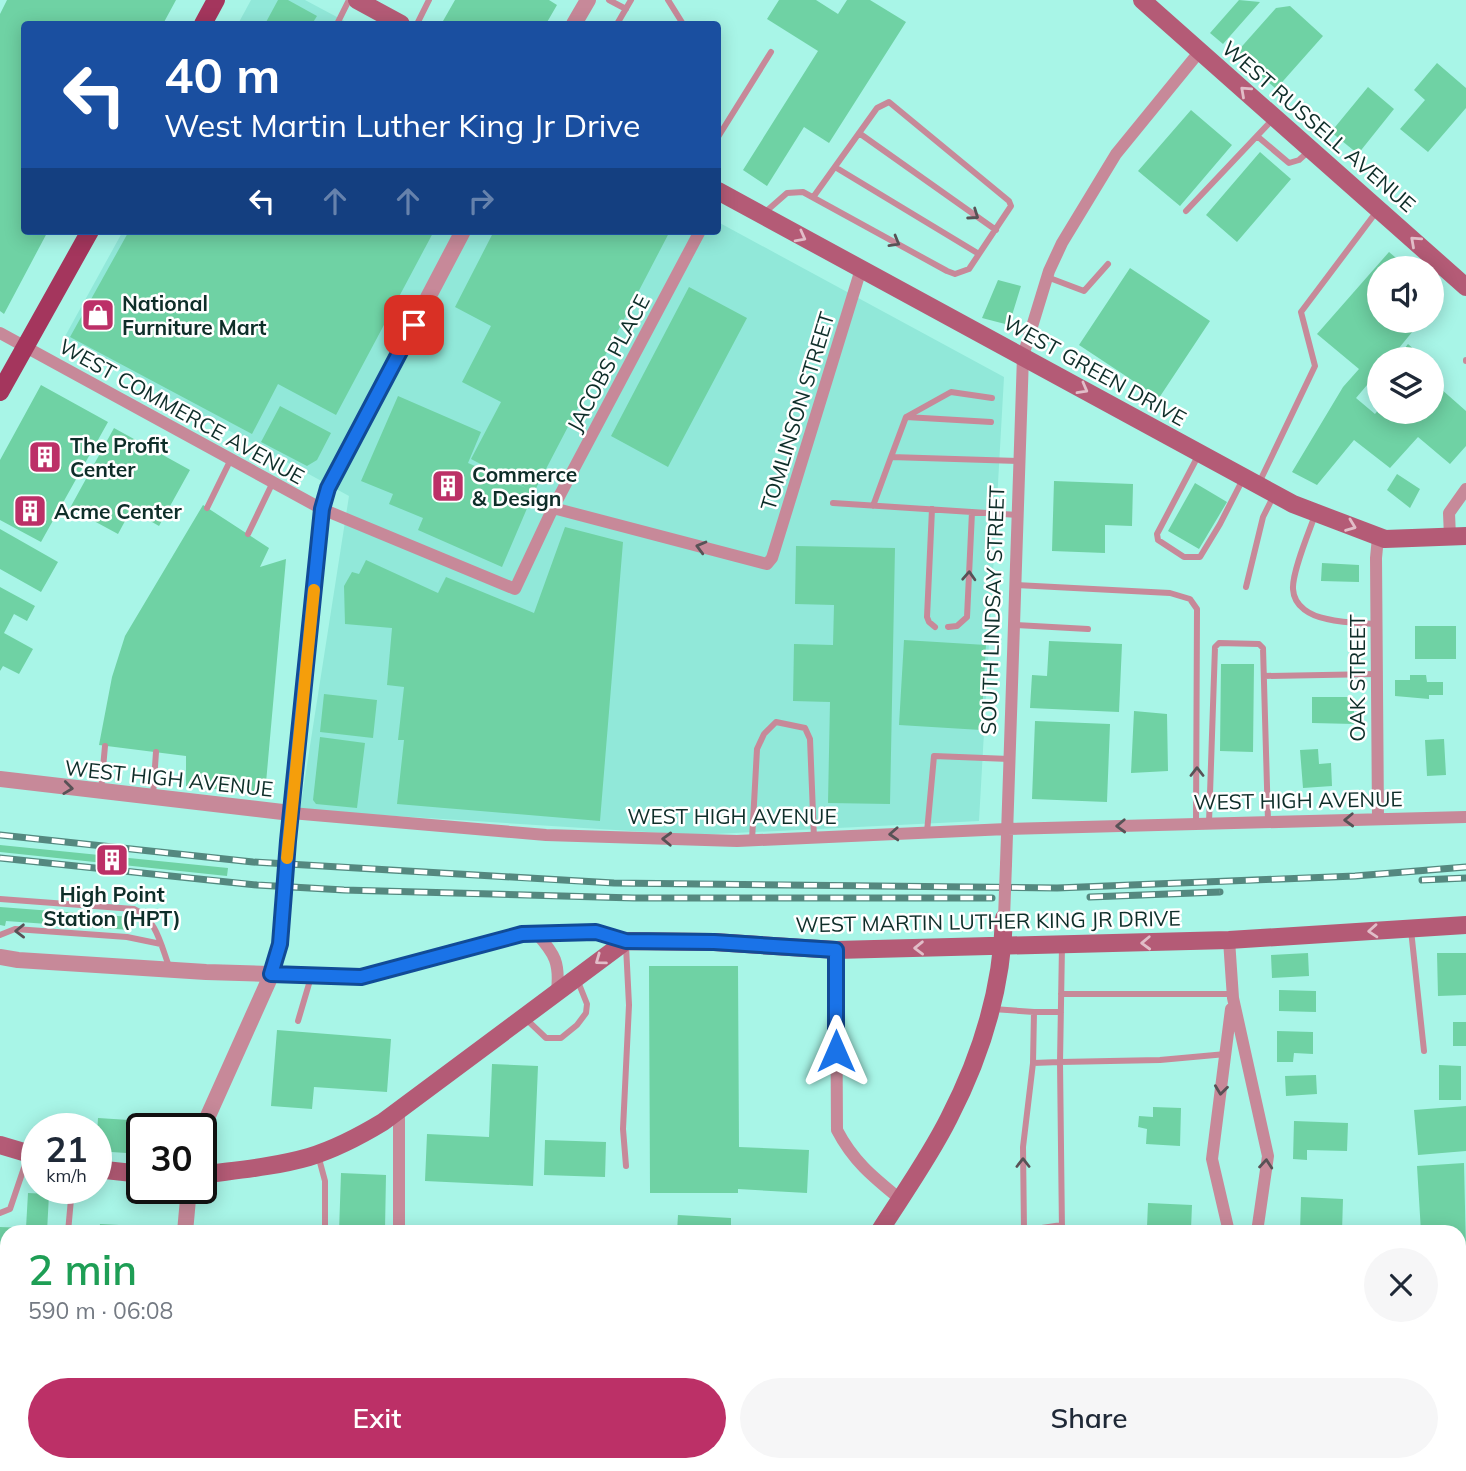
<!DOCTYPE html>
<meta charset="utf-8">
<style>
body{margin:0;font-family:Mulish,sans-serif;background:#f6f6f7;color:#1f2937;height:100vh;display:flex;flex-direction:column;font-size:26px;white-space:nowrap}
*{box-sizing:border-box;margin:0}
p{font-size:23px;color:#747a83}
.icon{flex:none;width:38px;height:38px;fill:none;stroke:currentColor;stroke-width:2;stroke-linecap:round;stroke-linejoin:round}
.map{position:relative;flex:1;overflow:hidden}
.details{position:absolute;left:0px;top:1225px;width:1466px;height:247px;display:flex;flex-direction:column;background:#fff;border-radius:21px 21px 0 0;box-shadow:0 4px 18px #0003}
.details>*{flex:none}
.top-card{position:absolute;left:21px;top:21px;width:700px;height:214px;border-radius:7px;box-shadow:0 4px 18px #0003;background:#1a4fa0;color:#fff;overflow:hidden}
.controls{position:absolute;left:1367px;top:256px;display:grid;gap:14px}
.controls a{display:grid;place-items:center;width:77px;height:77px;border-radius:50%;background:#fff;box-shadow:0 4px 18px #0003;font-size:35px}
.speed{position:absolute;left:21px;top:1113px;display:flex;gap:14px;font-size:35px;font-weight:700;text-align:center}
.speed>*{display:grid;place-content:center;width:91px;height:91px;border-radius:50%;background:#fff;box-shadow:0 4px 18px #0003;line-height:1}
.speed small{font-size:18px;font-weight:400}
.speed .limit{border:4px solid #111;border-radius:10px;background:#fff;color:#111}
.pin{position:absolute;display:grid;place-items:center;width:60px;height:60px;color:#fff;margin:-30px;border-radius:14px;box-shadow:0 4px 10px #0006}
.me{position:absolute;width:77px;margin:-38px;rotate:0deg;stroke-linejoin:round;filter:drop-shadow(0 0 5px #0008)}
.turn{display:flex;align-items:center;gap:24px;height:147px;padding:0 28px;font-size:32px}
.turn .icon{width:91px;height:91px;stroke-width:2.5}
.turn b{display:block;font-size:49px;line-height:60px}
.lanes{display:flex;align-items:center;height:66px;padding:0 28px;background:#0003;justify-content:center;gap:35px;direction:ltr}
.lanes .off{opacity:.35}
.round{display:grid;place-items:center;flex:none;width:74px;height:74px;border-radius:37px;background:#f6f6f7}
.summary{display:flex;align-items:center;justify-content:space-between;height:119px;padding:0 28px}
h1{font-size:42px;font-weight:600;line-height:52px;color:#1e9e55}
.primary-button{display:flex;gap:14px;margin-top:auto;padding:14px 28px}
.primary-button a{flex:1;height:80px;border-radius:42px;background:#bc3067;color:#fff;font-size:28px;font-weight:600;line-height:80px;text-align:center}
.primary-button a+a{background:#f6f6f7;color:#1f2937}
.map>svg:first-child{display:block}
</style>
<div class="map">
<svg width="1466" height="1471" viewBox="0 0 1466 1471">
<rect width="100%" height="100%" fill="#a8f5e7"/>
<path fill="#91e8d9" d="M251,0H305L350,24H238Z
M718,222L1004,377L979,821L695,835L300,810L349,496L63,340L123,231H718Z"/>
<path fill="#6fd2a4" d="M7,0H176L163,24H24V231H48L4,314L0,311V14Z
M278,0H288L317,16L312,24H265Z
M455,0H549L557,5L546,24H449L443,21Z
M779,0H816L838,14L847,0H870L906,22L829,143L804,127L767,186L743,170L818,51L767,19Z
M1239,0L1260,2L1223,44L1210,33Z
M1290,6L1323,36L1276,89L1236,53L1276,8Z
M1437,63L1466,88V108L1428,152L1400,129L1425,100L1414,90Z
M1368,87L1394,109L1358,154L1331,132Z
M1191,110L1232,145L1180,206L1138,171Z
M1260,152L1291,179L1237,242L1206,215Z
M129,231H434L336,415L278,384L252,434L70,337Z
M494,231H670L534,492L502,567L418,530L423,518L389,504L393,494L361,481L398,396L481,432L468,463L526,488L471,459L501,402L462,382L491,326L455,307Z
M1389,252L1408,268H1379V320H1422L1390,359H1379V371L1356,398L1375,414L1379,409V411H1432V381L1466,411V446L1450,464L1418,437L1390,468L1354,440L1317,485L1292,472L1343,387L1359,369L1317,334Z
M1130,268L1210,321L1159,398L1079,345Z
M998,280L1021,286L1009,325L982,318Z
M689,287L747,318L668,467L611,436Z
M1408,344L1425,359H1396Z
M1379,378V402L1368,392Z
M41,385L108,422L41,542L0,520V460Z
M280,406L331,433L317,460L307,466L261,442Z
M114,428L190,470L159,526L131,510L118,534L70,508Z
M1397,474L1420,489L1410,508L1387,490Z
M1054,481L1133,484L1132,526L1105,525V553L1052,551Z
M1195,483L1227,502L1199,549L1168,531Z
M203,505L269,548L260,567L286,559L265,794L186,786V756L99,745L112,677L125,636Z
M565,527L623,542L600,821L397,804L404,740H398L404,687L387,685L392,628L345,624L344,586L352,572L359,574L366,560L438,593L446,577L534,613Z
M0,529L58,562L41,592L0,569Z
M796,546L895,548L890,804L828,803L830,702L793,701L794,644L833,645L834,605L795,604Z
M1322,563L1359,565V582L1321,581Z
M0,587L35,606L27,621L14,614L4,633L33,649L19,674L3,666L0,671Z
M1415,626H1456V659H1415Z
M904,640L986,645L981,730L899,725Z
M1049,641L1122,644L1119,712L1030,708L1032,675L1047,676Z
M1221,664H1254L1253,752L1220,751Z
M1410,675H1426L1427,682H1443V695H1429V699L1395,696V680H1410Z
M324,694L377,700L373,738L320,732Z
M1312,697H1354V724L1312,723Z
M1134,711L1167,714L1168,771L1131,773Z
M1035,721L1110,724L1107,802L1032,799Z
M320,737L365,743L357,808L316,804L313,800Z
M1444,739L1446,775L1427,776L1425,740Z
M1318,749L1319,764L1331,763L1332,786L1303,788L1300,750Z
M0,845L228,868L227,876L0,852Z
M0,907L131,917L130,930L6,921L5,926L0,925Z
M1308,953L1309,976L1272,978L1271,955Z
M1437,953H1466V995L1438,996Z
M649,966H738L739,1147L809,1150L807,1193L738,1189V1193H650Z
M1279,990L1316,991V1012L1279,1011Z
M1453,1022H1466V1046H1453Z
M277,1030L391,1039L387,1092L314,1087L312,1109L271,1106Z
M1277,1031L1313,1032V1054L1294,1053L1293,1062H1277Z
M492,1064L538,1066L533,1186L425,1181L427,1134L489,1137Z
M1439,1065L1461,1066V1100H1439Z
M1316,1075L1317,1094L1286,1096L1285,1076Z
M1466,1106V1151L1418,1155L1414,1110Z
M1153,1107L1181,1108L1180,1146L1146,1144L1147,1129L1138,1127L1139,1116L1153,1117Z
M98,1118L160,1122L159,1129H142V1154L96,1151Z
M1294,1121L1348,1123L1347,1151L1307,1150V1160L1293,1159Z
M545,1140L606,1142L605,1177L544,1175Z
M1464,1163L1466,1252L1460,1253V1232H1421L1417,1166Z
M341,1173L386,1175L385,1230L357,1229V1232H339Z
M28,1193L49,1194L47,1232H7V1262L0,1261V1227L26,1228Z
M1301,1197L1343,1199L1342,1232H1300Z
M1148,1203L1192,1205L1191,1229L1147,1227Z
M678,1215L731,1218V1232H677Z
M100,1224L138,1226V1232H99Z
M0,1333H7V1413H0Z
M1460,1394H1466V1471H1450V1467H1418V1465H1460Z
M395,1465H438V1471H395Z
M450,1465H540V1471H450Z"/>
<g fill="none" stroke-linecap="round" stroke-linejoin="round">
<path stroke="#c78999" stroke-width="6" d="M609,0L626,9
M668,0L683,24
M337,24L349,0
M417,24L429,0
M617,24L631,0
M859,133L996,230
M1257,136L1289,163L1299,160L1309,151
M718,137L771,52
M835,167L979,254
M1186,211L1273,119
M763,214L787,193L803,192L947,271L955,274L969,269L1011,206L1009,201L889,102L877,108L814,196
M1047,277L1084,291L1108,264
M1466,360V361
M991,422L906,417L951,392L992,398
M1198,456L1157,534L1158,540L1184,557H1200L1220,524L1243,479
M891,457L906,417
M1259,483L1315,366L1301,312L1377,211
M833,503L1018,515
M873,506L891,457L1020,461
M207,508L231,459
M932,509L927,617L929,622L935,627
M1315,515C1309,532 1292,572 1293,589C1294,607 1311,616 1327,619C1343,623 1360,623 1376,624
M248,534L273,482
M1015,585L1170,593L1190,599L1197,609L1196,824
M1246,587L1263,517L1274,495
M1014,625L1088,629
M948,627L957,626L967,617L972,512
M1264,676L1376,674
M101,790L105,746
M153,796L156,752
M1209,823L1215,647L1219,643L1259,644L1263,648L1268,821
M927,832L934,756L1009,759
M752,840L757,749L764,734L776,722L805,728L810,739L814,838
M0,899L134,909C157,919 161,946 170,969
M1411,930L1424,1051
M0,935L15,929L127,937L161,944
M1062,946L1060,1062L1160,1060L1226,1054
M1061,994H1232
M993,1009L1034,1012L1033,1063
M1034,1012H1061
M526,1019L546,1038H561L577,1025L586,1013L587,1004L577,979
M298,1021L311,977
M318,1155L325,1181V1232
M626,1166L623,1129L629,1005L626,946
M0,1213L10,1209L28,1156
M886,1225L901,1232
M1024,1231L1023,1147L1033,1063L1060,1062L1062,1232
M68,1232L72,1188
M1015,1232L1062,1225
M565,1465L804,1471
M1399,1465L1403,1471
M560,1471V1465
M1254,1471L1258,1465"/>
<path stroke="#c78999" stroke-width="12" d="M0,333L322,509L515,589L553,508L700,231
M553,508L767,564L772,558L861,269
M1378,537L1376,558L1378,819
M1450,537L1449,513L1466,489
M291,813L546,835L737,841L1007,829L1466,817
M1006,864L1023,356L1049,271L1062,243L1116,154L1200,51
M537,934L596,932L626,941
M537,934C555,954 560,963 557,991
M1229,940L1233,998L1268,1156L1257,1232
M836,950L837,1130C853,1161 873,1177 900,1199
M399,1110V1232
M1229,1232L1212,1159L1231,1009
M1228,1471L1229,1465"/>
<path stroke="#c78999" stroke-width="16" d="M574,24L588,0
M0,779L291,813
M288,841L322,509L328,488L463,231
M0,957L18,960L206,972L361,977L522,934H537
M201,1140L208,1116L269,980L280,944
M185,1232L189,1188
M165,1465V1471
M181,1471L182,1465"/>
<path stroke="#b45b76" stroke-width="18" d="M357,0L401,24
M1142,0L1466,287
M718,191L1293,504L1385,539L1466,536
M0,1145L37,1156
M96,1169L142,1174
M201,1175C237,1170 274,1167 309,1157C335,1149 360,1136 383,1122L626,941L714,942L836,950L1229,940L1466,925
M879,1232C903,1194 929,1158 949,1118C981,1056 1002,987 1004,918
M0,1310L7,1311
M1460,1369L1466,1370
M835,1471V1465"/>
<path stroke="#a4365d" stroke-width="18" d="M203,24L216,0
M0,392L90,231"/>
<defs>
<path id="rail" d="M0,835L253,862L614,883L1057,888L1355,876L1466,867
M0,858L257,885L344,890L634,898H992
M1422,880L1466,878
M1090,897L1220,892"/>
</defs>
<use href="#rail" stroke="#54887f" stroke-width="7"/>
<use href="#rail" stroke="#fff" stroke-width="4.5" stroke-dasharray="13" stroke-linecap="butt"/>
<path stroke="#c78999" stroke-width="12" d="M1004,918L1006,864"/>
<path stroke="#c78999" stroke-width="16" d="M280,944L288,841"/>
</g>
<defs><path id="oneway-chevron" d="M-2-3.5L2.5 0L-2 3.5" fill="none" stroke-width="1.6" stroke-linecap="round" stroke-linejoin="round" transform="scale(1.75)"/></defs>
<g stroke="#e1bdc8">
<use href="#oneway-chevron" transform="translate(1245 91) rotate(-138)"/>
<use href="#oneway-chevron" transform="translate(801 237) rotate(28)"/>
<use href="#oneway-chevron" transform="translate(1415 241) rotate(-138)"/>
<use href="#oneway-chevron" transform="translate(1083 389) rotate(29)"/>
<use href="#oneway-chevron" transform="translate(1351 526) rotate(21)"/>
<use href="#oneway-chevron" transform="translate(1373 931) rotate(176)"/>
<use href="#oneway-chevron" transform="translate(1146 943) rotate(178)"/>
<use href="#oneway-chevron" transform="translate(919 948) rotate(179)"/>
<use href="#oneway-chevron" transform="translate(600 960) rotate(144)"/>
</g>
<g stroke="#585256">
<use href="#oneway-chevron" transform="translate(974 215) rotate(35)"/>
<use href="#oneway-chevron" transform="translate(895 242) rotate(30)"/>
<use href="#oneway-chevron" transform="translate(701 547) rotate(-165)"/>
<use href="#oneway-chevron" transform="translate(969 576) rotate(-87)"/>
<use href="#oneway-chevron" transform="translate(1197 772) rotate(-90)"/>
<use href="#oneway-chevron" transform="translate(68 788) rotate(7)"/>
<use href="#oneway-chevron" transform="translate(1349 820) rotate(178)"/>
<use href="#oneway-chevron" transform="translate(1121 826) rotate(178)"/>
<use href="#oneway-chevron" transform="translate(894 834) rotate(177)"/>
<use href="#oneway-chevron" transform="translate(667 839) rotate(-178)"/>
<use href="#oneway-chevron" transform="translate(20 931) rotate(179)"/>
<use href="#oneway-chevron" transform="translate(1221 1090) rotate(97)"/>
<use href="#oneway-chevron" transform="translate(1023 1163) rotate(-90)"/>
<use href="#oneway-chevron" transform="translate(1266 1164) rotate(-85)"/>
</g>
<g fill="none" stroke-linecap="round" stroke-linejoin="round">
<defs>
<path id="route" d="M414,325L328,488L322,509L288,841L280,944L271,974L361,977L522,934L596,932L626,941L714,942L836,950V1051"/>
</defs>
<use href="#route" stroke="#114b97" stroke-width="18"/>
<use href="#route" stroke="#1a73e8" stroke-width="12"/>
<path stroke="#f59e0b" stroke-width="12" d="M287,858L314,590"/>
</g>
<defs>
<symbol id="shop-square" viewBox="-11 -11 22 22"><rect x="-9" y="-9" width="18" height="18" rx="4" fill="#bc3067" stroke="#fff"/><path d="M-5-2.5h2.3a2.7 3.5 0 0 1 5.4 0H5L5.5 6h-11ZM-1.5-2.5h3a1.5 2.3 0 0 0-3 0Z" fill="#fff"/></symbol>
<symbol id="building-square" viewBox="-11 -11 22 22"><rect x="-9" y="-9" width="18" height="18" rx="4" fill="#bc3067" stroke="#fff"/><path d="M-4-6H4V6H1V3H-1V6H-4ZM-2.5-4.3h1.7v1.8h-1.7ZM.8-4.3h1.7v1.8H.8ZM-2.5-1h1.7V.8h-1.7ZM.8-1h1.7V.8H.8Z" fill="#fff"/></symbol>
</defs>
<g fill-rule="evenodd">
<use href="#shop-square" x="79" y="296" width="38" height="38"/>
<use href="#building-square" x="26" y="438" width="38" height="38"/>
<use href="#building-square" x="429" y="467" width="38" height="38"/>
<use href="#building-square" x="11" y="492" width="38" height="38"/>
<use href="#building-square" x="93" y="841" width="38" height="38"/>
</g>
<g text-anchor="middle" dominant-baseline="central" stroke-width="5" stroke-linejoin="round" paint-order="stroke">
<g font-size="21" fill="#0e2e29" stroke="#fff">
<text transform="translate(1319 126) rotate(41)">WEST RUSSELL AVENUE</text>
<text transform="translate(608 363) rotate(-62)">JACOBS PLACE</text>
<text transform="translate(1095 370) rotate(29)">WEST GREEN DRIVE</text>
<text transform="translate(182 411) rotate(29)">WEST COMMERCE AVENUE</text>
<text transform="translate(797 411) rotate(-73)">TOMLINSON STREET</text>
<text transform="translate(992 610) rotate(-88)">SOUTH LINDSAY STREET</text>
<text transform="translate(1357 678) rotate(-90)">OAK STREET</text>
<text transform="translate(169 778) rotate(6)">WEST HIGH AVENUE</text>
<text transform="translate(1298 800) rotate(-1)">WEST HIGH AVENUE</text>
<text x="732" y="816">WEST HIGH AVENUE</text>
<text transform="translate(988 921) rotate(-1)">WEST MARTIN LUTHER KING JR DRIVE</text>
</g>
<g font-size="21" font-weight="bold" fill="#0e2e29" stroke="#fff" text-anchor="start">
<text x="122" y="303">National<tspan x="122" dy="24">Furniture Mart</tspan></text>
<text x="70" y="445">The Profit<tspan x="70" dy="24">Center</tspan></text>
<text x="472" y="474">Commerce<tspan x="472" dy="24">&amp; Design</tspan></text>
<text x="54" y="511">Acme Center</text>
<text x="112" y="894" text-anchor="middle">High Point<tspan x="112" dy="24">Station (HPT)</tspan></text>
</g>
</g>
</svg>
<div class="controls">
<a><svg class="icon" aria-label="sound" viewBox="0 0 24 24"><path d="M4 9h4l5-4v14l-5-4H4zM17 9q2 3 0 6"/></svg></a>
<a><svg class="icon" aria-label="layers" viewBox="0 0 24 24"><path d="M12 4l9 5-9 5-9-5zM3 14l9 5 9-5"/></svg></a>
</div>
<div class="speed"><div>21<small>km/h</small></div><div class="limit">30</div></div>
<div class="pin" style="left:414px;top:325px;background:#d93025"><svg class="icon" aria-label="arrive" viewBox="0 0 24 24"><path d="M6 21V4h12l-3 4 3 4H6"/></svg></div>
<svg class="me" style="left:836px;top:1051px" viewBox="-20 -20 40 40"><path d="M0-17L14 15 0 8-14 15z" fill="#1a73e8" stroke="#fff" stroke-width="4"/></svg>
<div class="top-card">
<div class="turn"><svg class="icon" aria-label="left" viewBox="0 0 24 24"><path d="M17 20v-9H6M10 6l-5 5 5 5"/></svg><div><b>40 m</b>West Martin Luther King Jr Drive</div></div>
<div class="lanes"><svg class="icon" aria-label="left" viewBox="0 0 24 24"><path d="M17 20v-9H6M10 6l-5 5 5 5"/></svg><svg class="icon off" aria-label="ahead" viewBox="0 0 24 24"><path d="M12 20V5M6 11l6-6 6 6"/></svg><svg class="icon off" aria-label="ahead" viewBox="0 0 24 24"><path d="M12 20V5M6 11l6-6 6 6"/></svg><svg class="icon off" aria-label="right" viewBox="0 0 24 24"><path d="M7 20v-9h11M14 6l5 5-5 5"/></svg></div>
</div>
<section class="details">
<div class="summary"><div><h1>2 min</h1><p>590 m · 06:08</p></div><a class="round"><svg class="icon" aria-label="close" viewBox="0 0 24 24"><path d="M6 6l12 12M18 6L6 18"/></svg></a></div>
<div class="primary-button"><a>Exit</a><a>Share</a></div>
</section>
</div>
